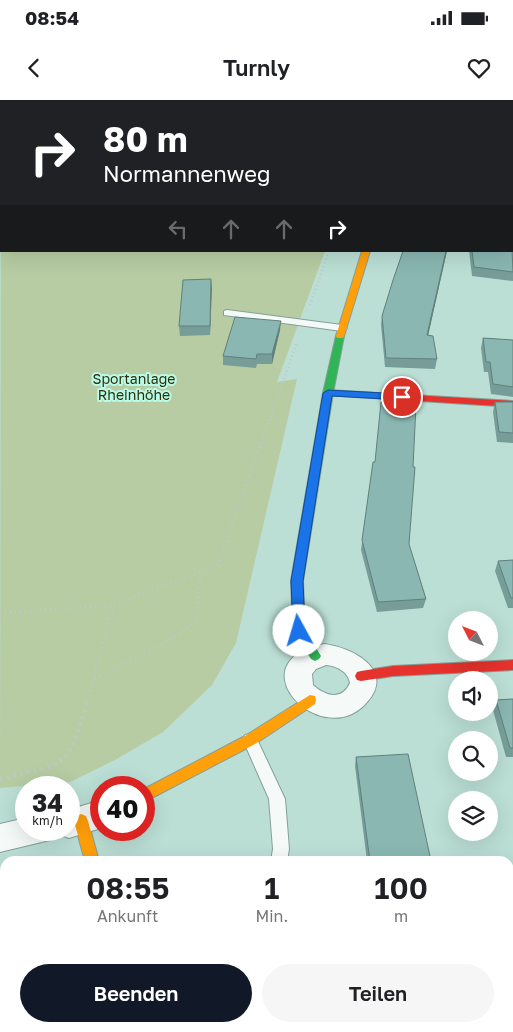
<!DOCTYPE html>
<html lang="de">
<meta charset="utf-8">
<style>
body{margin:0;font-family:"Golos Text",sans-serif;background:#f6f6f6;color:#202124;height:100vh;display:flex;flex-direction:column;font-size:19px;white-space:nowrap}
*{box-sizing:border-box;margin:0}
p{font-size:16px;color:#757577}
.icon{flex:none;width:28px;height:28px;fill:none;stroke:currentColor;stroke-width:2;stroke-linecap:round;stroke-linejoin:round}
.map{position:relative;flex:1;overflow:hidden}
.panel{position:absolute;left:0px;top:756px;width:514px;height:176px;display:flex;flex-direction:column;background:#fff;border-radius:15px 15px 0 0;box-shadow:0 5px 20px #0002}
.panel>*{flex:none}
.banner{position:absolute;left:0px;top:0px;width:514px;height:152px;box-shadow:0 5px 20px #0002;background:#202124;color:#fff;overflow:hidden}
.needle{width:32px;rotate:312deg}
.controls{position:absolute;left:448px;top:511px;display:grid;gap:10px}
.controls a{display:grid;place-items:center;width:50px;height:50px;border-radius:50%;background:#fff;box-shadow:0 5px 20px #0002;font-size:25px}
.speed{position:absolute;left:15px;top:676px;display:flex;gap:10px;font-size:25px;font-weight:700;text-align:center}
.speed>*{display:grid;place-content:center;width:65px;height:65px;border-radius:50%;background:#fff;box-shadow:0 5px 20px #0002;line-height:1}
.speed small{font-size:12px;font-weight:400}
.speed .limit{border:8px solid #d22;background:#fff;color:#111}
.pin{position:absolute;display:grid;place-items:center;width:42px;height:42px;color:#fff;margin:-21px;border:2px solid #fff;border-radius:50%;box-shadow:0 1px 5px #0007}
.me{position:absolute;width:55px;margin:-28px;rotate:354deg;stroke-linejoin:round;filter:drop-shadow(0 0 4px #0008)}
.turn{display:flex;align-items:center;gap:18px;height:105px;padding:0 20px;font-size:22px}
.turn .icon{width:65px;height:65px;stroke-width:2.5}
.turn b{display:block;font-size:35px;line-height:42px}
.lanes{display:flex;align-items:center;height:48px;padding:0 20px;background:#0003;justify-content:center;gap:25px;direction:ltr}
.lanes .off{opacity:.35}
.eta{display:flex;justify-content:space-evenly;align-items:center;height:85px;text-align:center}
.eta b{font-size:30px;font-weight:600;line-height:35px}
.action{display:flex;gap:10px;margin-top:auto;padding:10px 20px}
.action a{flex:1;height:58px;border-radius:30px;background:#111827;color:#fff;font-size:20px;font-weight:600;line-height:58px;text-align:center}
.action a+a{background:#f6f6f6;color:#202124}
.status{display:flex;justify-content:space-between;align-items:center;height:35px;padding:0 25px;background:#fff;direction:ltr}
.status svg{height:14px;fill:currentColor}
header{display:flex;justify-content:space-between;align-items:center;height:65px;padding:0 20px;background:#fff;font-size:22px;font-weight:600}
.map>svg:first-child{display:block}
</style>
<div class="status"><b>08:54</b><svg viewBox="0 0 49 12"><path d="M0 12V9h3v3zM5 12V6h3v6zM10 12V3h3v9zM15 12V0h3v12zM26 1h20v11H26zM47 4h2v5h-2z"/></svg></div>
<header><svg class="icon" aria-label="back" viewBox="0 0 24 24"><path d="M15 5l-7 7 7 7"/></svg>Turnly<svg class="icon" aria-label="heart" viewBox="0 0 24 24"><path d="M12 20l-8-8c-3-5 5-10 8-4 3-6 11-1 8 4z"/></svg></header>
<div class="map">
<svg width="513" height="932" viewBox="0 0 513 932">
<rect width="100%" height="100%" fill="#bbdfd5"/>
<path fill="#b7cca3" d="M14,0H348V1H13Z
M1,10V151H325L277,282L297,279L236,543L212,585L163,632L115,660L70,682L0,688Z"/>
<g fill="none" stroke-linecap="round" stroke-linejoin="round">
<defs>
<path id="lane" d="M227,210L342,225L347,228L342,231L224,215V211Z
M250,634L255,635L285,699L289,749L287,761H271L273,749L269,699L243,640L245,635Z
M215,928H233L232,932H213Z"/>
<path id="street" d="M372,0H384L385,1H373Z
M324,544C351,547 395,569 368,601C329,649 253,582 299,553C306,549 316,546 324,544ZM326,565C336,566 348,571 350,583C342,601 325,596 313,585L312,574L316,569Z
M101,700V728L69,738L58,734L57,730H69V710Z
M26,718V730H54L50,740L0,752V724Z
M175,928H214L216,932H177Z"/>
<path id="fast" d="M340,233L344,236L333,293L303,481L305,530L321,556L319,559L315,561L311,559L293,531L291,481L323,293L336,236Z"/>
<path id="slow" d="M362,151H370L344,236L343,238H337L336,236Z
M310,595L315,596L316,600L315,604L255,644L144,702V689L245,636Z
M81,714L86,716L88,721L99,761H85L74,721L76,716Z"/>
<path id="jam" d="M328,290L513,301V307L325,295L323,293Z
M513,560V570L393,576L361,581L357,580L355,576L357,572L361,571L393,566Z"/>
</defs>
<use href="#lane" stroke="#84a099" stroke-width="2"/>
<use href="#street" stroke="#84a099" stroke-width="2"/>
<use href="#fast" stroke="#84a099" stroke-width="2"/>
<use href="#slow" stroke="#84a099" stroke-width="2"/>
<use href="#jam" stroke="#84a099" stroke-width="2"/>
<path stroke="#bfc9c7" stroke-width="2.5" stroke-dasharray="1 3" stroke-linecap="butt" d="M310,205L329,151
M260,347L297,242"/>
<path stroke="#bfc9c7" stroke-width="3" stroke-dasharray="1 4" stroke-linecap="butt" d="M0,513L114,505L218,465L260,345
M95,579L168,541L196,522L201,471
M87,601L114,505"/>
<path stroke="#bfc9c7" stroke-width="4" stroke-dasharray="2 5" stroke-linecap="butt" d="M0,679C68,663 68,669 88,600"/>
<use href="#lane" fill="#f5faf9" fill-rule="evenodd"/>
<use href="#street" fill="#f5faf9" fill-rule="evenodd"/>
<use href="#fast" fill="#30b455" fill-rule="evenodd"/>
<use href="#slow" fill="#ff9f0a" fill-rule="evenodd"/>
<use href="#jam" fill="#e5322d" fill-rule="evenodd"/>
</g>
<path fill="#779d99" d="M513,150V181L472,176L469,151H512Z
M403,151H447L428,235L437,259L435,269L385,267L381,225L382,216Z
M211,179L210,235L180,236L179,226Z
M280,230L272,264H257L256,268L223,265V256Z
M483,238L513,240V297L491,294L488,272H484L481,248Z
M495,302H513V343L497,342L493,312Z
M373,362L413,367L409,444L426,499L423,508L377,512L361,450Z
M513,460V508H508L495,471L498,461Z
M513,599V657H506L493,610L496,600Z
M356,657L431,761H367L355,666Z"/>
<path fill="#61807d" d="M446,151H447L426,245L427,235Z
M211,179L212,189L210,235V226Z
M281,221L280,230L272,264V254Z"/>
<path fill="#8ab7b2" stroke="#61807d" d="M292,0H338L339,1H292Z
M450,0H473V1H450Z
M512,0H513L512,40V1H510Z
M512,50H513V140H512Z
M512,150L513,172L474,167L472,151H512Z
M403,151H446L427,235L433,236L437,259L386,258L382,216L393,180Z
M211,179L210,226H179L183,180Z
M235,217L281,221L272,254H257L256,259L223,256Z
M483,238L513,240V287L493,284L490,262H486Z
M381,302L416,305L413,367H415L409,444L426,499L378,502L362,440L373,362H375Z
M495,302H513V333L499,332Z
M513,460V498H511L498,461Z
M513,599V648H510L496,600Z
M408,654L431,761H370L356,657Z"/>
<path fill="#1a73e8" stroke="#114b97" d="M328,290L402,294L406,297L402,300L332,296L303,481L305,531L299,536L293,531L291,481L323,293Z"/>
<g text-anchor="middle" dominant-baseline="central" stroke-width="4" stroke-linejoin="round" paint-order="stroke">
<g font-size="14" fill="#2d3008" stroke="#b9fbe8">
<text x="134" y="278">Sportanlage<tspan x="134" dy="16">Rheinhöhe</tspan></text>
</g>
</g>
</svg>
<div class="controls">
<a><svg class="needle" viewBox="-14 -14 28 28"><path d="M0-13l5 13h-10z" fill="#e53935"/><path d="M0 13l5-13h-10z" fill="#757577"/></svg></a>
<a><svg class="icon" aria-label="sound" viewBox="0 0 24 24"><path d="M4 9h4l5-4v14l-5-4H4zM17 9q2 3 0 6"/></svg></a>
<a><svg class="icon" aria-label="search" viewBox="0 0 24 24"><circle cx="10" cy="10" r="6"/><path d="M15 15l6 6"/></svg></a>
<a><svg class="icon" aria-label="layers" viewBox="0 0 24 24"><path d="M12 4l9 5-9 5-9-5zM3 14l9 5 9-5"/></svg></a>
</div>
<div class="speed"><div>34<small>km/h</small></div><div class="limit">40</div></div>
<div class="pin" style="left:402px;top:297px;background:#d93025"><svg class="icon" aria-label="arrive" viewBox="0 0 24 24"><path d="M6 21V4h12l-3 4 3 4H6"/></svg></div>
<svg class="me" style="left:299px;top:531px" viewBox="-20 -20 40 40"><circle r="19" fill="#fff"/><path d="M0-13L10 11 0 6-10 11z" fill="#1a73e8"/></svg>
<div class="banner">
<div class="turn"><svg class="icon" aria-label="right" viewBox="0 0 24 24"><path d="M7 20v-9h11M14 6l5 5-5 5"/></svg><div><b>80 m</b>Normannenweg</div></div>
<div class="lanes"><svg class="icon off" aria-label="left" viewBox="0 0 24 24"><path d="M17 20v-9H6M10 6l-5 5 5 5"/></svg><svg class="icon off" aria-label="ahead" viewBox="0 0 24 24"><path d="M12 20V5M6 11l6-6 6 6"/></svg><svg class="icon off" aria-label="ahead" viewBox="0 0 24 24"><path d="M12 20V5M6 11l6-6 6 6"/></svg><svg class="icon" aria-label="right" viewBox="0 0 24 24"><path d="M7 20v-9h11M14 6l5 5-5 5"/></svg></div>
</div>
<section class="panel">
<div class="eta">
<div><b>08:55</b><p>Ankunft</p></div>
<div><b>1</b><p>Min.</p></div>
<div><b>100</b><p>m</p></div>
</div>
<div class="action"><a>Beenden</a><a>Teilen</a></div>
</section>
</div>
